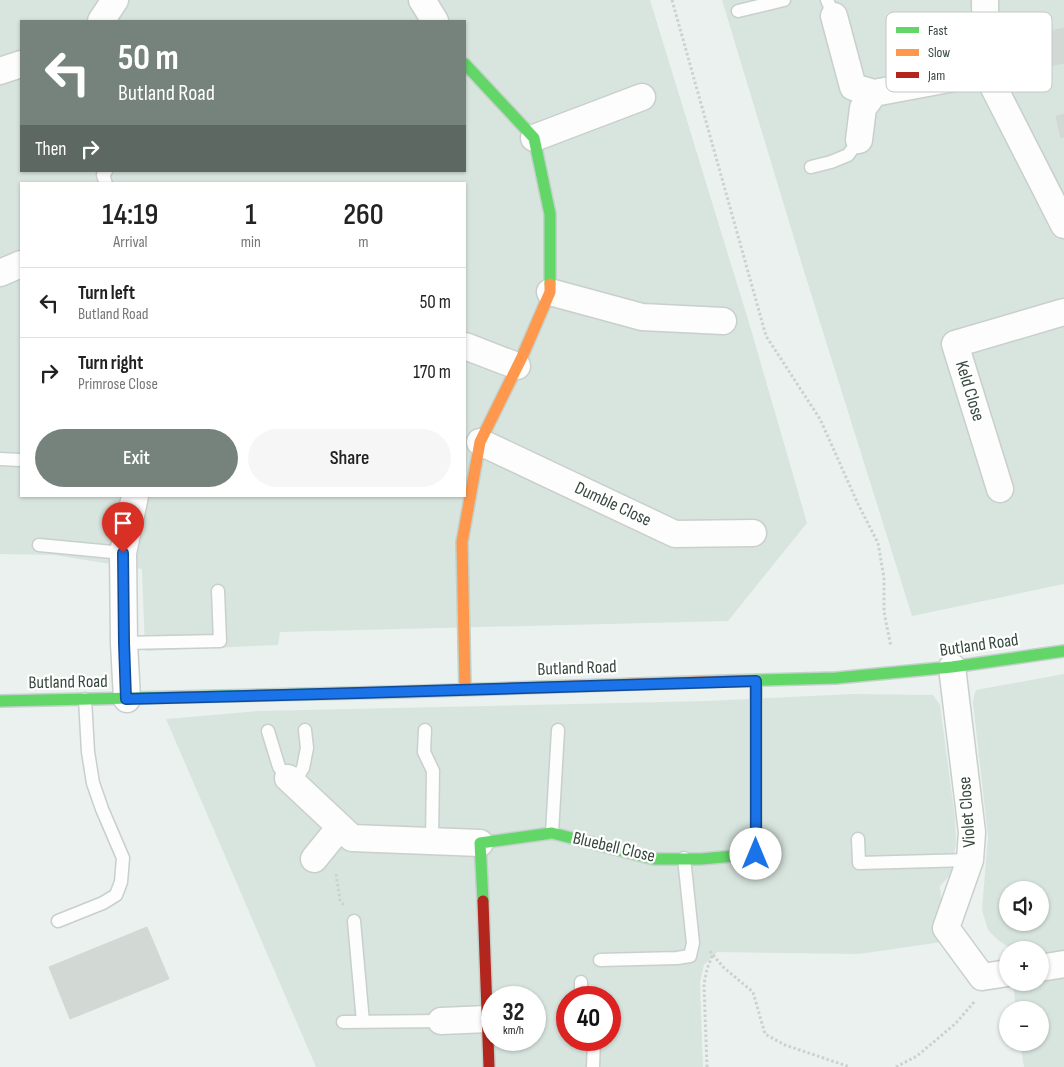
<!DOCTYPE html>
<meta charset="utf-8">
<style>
body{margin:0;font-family:"Sofia Sans Condensed",sans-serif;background:#f6f6f6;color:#222;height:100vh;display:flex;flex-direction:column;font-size:19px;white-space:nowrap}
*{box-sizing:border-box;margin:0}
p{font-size:16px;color:#767676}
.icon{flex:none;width:28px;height:28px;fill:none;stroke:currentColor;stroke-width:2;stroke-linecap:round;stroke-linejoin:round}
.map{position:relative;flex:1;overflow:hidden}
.sheet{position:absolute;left:20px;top:182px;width:446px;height:315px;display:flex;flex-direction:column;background:#fff;border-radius:0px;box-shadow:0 1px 4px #0004}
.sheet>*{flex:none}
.banner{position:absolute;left:20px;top:20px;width:446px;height:152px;border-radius:0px;box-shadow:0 1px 4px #0004;background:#75837c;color:#fff;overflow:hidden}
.buttons{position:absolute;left:999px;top:881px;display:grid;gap:10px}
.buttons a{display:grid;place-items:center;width:50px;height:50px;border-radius:50%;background:#fff;box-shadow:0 1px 4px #0004;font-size:25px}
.speed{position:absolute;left:481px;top:986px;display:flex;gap:10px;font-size:25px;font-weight:700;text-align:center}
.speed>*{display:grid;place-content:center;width:65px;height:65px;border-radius:50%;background:#fff;box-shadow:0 1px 4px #0004;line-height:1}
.speed small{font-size:12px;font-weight:400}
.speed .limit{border:8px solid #d22;background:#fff;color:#111}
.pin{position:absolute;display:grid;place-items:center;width:42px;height:42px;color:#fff;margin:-51px -21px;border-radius:50% 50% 50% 0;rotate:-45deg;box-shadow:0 0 5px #0007}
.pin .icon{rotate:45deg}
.me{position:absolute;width:55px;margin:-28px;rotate:0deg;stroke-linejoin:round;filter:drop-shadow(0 0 4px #0008)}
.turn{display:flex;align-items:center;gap:18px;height:105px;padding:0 15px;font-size:22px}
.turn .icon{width:65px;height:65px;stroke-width:2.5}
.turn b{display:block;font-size:35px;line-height:42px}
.then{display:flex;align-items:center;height:48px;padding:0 15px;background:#0003;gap:10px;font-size:19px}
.eta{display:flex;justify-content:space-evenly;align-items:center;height:85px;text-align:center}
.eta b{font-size:30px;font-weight:600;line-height:35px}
.primary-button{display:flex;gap:10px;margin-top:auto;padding:10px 15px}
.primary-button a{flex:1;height:58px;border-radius:30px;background:#75837c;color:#fff;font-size:20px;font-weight:600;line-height:58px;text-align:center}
.primary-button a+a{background:#f6f6f6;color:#222}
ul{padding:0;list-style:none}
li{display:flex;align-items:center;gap:15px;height:70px;padding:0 15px;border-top:1px solid #e0e0e0}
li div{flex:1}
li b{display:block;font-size:19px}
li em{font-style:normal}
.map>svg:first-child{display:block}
</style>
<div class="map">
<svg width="1064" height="1067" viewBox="0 0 1064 1067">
<rect width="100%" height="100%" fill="#ebf1ee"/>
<path fill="#d8e5df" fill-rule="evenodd" d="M0,0H650L750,326L807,523L728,621L280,632L278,645L145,651L142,569L54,555L0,554ZM21,21H465V171H21ZM21,184H465V496H21Z
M722,0H1064V584L912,616L803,268Z
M1064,674V1067H1024L1020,1043L1040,1042V1010H1016L1013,983L1040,982V950H1014V948L1005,945L998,940L988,930L982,910L988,836L973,703L974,696L976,690ZM1008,890H1040V922H1008Z
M853,694L933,695L940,705L955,818L956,843L951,874L940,886L944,935L949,941L859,954L717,952L704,965L700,982L703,1067H316L166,719L258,711L706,701ZM492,998H535V1040H492ZM568,998H610V1040H568Z"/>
<path fill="#d2d9d5" stroke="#d1d9d5" d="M1064,28V63L1008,75L1001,42Z
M1064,114V137L1061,138L1056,116Z
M147,927L169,979L70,1019L49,967Z"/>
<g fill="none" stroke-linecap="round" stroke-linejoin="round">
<defs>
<path id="lane" d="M827,0L834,16
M738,11L784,0
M811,167L831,162L848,155L859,140
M106,184L103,175L106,171
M0,459L21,460
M39,545L123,553
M124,643L220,641L218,591
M425,730L424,752L433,771L432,841
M268,731L279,767L288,778
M294,783L303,768L307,748L305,730
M552,833L558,730
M858,839L859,863L970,860
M58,921L103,903L116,895L121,882L123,858L102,809L93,783L88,752L85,699
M354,921L363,1022
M600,960L677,958L690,956L693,943L684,858
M581,982V998
M343,1022L441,1021
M593,1067L594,1040"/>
<path id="street" d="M422,0L435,21
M985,0L986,72L1064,225
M834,16L853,87L874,93L986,72
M101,21L115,0
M0,71L21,64
M534,138L642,97
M859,140L863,108L874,93
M0,273L21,264
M550,292L642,317L723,321
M465,346L517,366
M480,442L675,534L753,533
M1000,489L955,344L1064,312
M952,667L972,832L970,860L946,928L982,977L1008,973
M127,699L124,643L123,553L135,496
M288,778L352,838L480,843
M314,859L340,827
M1040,968L1064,964
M441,1021L488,1019"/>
<path id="fast" d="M465,64L534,138L550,214V284
M727,681L836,678L952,667L1064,651
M0,701L398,692
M483,901L480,843L552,833L654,859H701L756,854V851"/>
<path id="slow" d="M465,689L462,542L480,442L522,357L550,292V284
M398,692L727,681"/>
<path id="jam" d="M756,681V851
M483,901L489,1067"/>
</defs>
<use href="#lane" stroke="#c8cfcc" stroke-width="15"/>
<use href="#street" stroke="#c8cfcc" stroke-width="29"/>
<use href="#fast" stroke="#c2d1ca" stroke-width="14"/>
<use href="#slow" stroke="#c2d1ca" stroke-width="14"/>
<use href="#jam" stroke="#c2d1ca" stroke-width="14"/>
<path stroke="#cbd2ce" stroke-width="3" stroke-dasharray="2.5 2.5" stroke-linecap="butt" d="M672,0L766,336L820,419L858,504L878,543L884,578V612L891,647
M336,874L340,900L344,906
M710,951L723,967L753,992L765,1034L785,1045L850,1067
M707,1067L704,984L707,969L713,954
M896,1067L917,1056L955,1024L975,1001"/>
<use href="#lane" stroke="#fcfdfc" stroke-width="12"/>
<use href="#street" stroke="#fcfdfc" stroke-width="26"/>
<use href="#fast" stroke="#63d668" stroke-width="11"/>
<use href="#slow" stroke="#ff974d" stroke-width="11"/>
<use href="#jam" stroke="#b3261e" stroke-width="11"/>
</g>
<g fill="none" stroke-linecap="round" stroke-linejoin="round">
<defs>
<path id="route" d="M123,553L124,643L126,699L358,693L756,681V854"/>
</defs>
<use href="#route" stroke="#114b97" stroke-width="12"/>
<use href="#route" stroke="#1a73e8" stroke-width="9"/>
</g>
<g text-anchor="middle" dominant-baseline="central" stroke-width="4.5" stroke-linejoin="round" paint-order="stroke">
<g font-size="18" fill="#36483e" stroke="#fff">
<text transform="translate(970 391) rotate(73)">Keld Close</text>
<text transform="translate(613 504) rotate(25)">Dumble Close</text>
<text transform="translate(979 645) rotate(-8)">Butland Road</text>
<text transform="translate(577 668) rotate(-2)">Butland Road</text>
<text transform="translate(68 682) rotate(-1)">Butland Road</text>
<text transform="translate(967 812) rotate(-94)">Violet Close</text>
<text transform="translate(614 847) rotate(13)">Bluebell Close</text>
</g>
</g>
<rect x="886" y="12" width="166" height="80" rx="8" fill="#fff" stroke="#c3c8c5" stroke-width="1"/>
<rect x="896" y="27" width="23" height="6" fill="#63d668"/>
<rect x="896" y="49" width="23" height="7" fill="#ff974d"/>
<rect x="896" y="72" width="23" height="6" fill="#b3261e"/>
<g font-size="14" fill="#36483e">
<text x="928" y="35">Fast</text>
<text x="928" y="57">Slow</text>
<text x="928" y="80">Jam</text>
</g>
</svg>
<div class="buttons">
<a><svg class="icon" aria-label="sound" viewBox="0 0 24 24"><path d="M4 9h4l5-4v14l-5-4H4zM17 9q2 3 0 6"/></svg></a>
<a>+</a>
<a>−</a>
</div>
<div class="speed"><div>32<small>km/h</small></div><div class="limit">40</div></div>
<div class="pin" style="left:123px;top:553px;background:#d93025"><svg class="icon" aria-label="arrive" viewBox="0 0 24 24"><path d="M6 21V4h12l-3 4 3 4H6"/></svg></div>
<svg class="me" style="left:756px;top:854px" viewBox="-20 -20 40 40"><circle r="19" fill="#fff"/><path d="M0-13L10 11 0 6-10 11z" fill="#1a73e8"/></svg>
<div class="banner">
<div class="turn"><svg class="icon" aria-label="left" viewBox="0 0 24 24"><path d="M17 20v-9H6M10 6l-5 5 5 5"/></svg><div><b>50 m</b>Butland Road</div></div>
<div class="then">Then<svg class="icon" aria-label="right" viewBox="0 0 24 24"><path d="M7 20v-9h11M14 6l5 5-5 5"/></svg></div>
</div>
<section class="sheet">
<div class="eta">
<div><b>14:19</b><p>Arrival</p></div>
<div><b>1</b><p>min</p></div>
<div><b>260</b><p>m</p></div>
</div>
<ul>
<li><svg class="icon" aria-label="left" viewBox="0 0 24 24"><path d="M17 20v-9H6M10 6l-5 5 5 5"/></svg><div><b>Turn left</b><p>Butland Road</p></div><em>50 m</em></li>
<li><svg class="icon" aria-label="right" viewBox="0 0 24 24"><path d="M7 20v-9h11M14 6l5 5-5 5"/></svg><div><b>Turn right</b><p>Primrose Close</p></div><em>170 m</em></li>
</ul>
<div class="primary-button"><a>Exit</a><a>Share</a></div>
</section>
</div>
